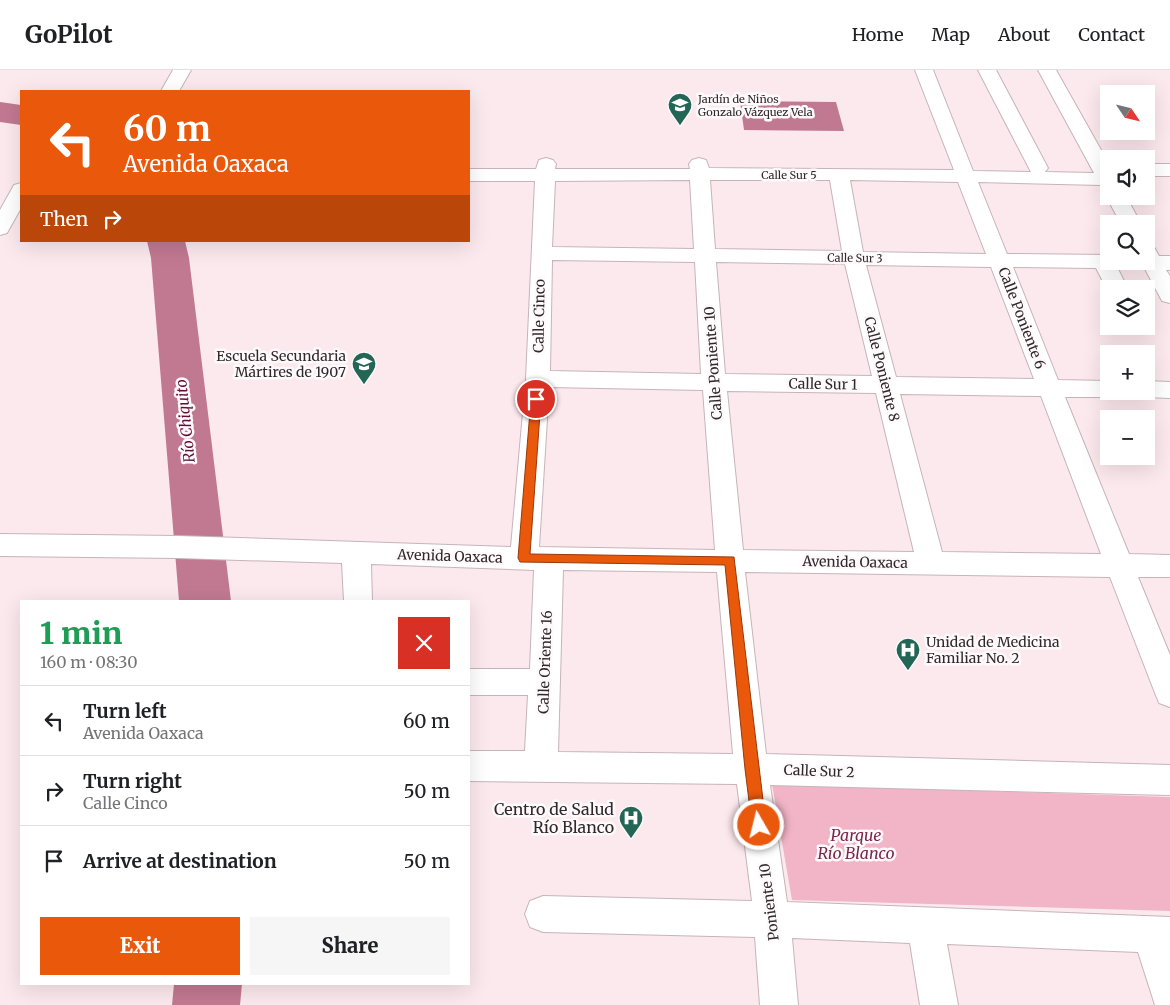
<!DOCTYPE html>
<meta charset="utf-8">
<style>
body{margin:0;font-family:Merriweather,serif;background:#f6f6f6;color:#202124;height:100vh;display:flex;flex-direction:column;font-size:19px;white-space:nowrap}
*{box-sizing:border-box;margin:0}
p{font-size:16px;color:#757577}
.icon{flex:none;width:28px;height:28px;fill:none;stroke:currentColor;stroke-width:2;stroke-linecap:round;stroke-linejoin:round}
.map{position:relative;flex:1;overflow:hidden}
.details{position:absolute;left:20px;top:530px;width:450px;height:385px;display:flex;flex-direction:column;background:#fff;border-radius:0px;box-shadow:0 5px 20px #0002}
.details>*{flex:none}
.hud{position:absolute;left:20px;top:20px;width:450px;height:152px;border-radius:0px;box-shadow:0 5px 20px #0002;background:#ea580c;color:#fff;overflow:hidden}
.needle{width:32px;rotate:125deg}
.controls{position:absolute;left:1100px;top:15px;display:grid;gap:10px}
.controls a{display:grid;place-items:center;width:55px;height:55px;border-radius:0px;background:#fff;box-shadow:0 5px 20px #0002;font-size:25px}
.pin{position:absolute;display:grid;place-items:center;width:42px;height:42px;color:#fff;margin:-21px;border:2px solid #fff;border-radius:50%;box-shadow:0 1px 5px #0007}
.me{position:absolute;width:55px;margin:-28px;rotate:352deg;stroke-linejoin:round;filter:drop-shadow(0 0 4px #0008)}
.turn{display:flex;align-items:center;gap:18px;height:105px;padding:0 20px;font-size:22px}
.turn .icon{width:65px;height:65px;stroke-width:2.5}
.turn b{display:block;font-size:35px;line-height:42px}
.then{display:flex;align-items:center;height:48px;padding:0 20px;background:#0003;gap:10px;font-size:19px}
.round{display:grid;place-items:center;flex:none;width:52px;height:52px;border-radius:0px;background:#f6f6f6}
.head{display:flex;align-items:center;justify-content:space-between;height:85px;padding:0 20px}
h1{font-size:30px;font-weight:800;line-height:38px;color:#1e9e55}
.cta{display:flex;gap:10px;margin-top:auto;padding:10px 20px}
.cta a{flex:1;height:58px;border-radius:0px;background:#ea580c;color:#fff;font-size:20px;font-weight:800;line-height:58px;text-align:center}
.cta a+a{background:#f6f6f6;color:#202124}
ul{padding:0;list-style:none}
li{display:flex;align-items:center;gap:15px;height:70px;padding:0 20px;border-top:1px solid #e0e0e0}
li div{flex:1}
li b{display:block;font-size:19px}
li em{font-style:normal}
header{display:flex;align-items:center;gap:30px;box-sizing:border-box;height:70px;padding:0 25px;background:#fff;border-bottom:1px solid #e0e0e0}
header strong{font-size:24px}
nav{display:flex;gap:28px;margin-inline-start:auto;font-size:18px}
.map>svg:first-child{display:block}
</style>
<header>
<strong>GoPilot</strong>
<nav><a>Home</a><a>Map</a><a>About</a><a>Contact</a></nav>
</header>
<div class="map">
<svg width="1170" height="935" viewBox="0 0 1170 935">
<rect width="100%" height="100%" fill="#fce9ee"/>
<path fill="#f2b4c7" d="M772,714L1170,727V841L792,830Z"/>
<path fill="#c17991" d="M740,31L836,32L844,61L744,60Z"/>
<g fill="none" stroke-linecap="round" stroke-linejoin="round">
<path fill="#c17991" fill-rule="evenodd" d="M0,32L21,35V55L0,52Z
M147,171H185L189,188L231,531H179L151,188Z
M174,914H242L240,935H172Z"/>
<defs>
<path id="street" d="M173,0H191L179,21H161Z
M915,0H933L973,101L1031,102L978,0H996L1048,98L1045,102L1094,103L1038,0H1056L1109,94V118L1101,115L978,112L1007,184L1109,185V191H1146V176L1154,177L1159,186H1170V200H1166L1170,206V233L1162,231L1145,199H1118L1128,219H1109V223L1096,198L1013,197L1058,310L1109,311V321H1120L1118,325L1109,327H1065L1129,484L1170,485V507H1138L1170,585V637L1159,633L1155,623L1110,507L745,502L766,684L1170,695V725L770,715L787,832L1170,847V935H1155L1138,882L947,874L958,935H920L910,873L792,868L798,935H760L755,867L543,862L530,857L525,844L530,831L543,826L752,831L737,714L469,711V681H525L528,625H469V599H530L534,500L371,494L372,531H344L342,493L178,488L0,486V464L178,466L511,477L526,309L535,111H469V99H536L539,90L546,88L553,90L556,94L555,99H690L689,94L692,90L699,88L706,90L709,98L954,100ZM690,110L694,179L552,177L555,111ZM710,110H830L842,181L715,179ZM850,110L958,112L986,184L863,182ZM552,190L695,192L701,304L550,301ZM716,192L845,194L872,306L725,304ZM866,195L991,197L1034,309L896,307ZM549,317L703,320L715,480L539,477ZM727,321L876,323L914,482L743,480ZM900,324L1041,326L1101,484L942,482ZM563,500L717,502L733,684L558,682Z
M1146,94H1170V106H1146Z
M21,113V138L7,163L0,165V140L14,115Z
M1109,122V126H1126L1141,154H1121L1106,126Z
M1146,311L1170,312V328L1146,327L1137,325L1135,321H1146Z"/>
</defs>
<use href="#street" stroke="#c6b4b9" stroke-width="2"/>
<use href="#street" fill="#fff" fill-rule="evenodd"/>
</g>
<path fill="#ea580c" stroke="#983908" d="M536,325L541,329L530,484L734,487L766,755L764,760L759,762L754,760L752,755L745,699L725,495L520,492L518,488L531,329Z"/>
<defs>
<symbol id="school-pin" viewBox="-11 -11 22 30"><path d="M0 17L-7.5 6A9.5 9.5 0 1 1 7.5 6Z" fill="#236656" stroke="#fefafc"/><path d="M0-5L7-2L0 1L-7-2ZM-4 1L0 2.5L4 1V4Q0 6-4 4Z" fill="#fff"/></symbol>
<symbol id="hospital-pin" viewBox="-11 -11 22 30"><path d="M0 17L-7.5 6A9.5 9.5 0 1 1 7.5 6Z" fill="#236656" stroke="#fefafc"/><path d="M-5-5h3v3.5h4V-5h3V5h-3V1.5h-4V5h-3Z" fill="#fff"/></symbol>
</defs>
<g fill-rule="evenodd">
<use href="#school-pin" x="666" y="21" width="28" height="38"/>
<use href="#school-pin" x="350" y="280" width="28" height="38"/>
<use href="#hospital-pin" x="894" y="566" width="28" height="38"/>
<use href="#hospital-pin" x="617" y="734" width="28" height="38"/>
</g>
<g text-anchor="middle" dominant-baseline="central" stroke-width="5" stroke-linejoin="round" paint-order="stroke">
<g font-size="11" fill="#30292b" stroke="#fefafc" text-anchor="start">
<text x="698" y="29">Jardín de Niños<tspan x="698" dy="13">Gonzalo Vázquez Vela</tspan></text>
</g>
<g font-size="11" fill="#30292b" stroke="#fefafc">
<text x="789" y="105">Calle Sur 5</text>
<text transform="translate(855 188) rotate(1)">Calle Sur 3</text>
</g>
<g font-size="14" fill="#30292b" stroke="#fefafc">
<text transform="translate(539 246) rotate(-89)">Calle Cinco</text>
<text transform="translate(1022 248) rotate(69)">Calle Poniente 6</text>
<text transform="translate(713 293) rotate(-94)">Calle Poniente 10</text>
<text transform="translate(882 299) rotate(76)">Calle Poniente 8</text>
<text transform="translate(823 314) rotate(1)">Calle Sur 1</text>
<text transform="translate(450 486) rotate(2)">Avenida Oaxaca</text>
<text transform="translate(855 492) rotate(1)">Avenida Oaxaca</text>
<text transform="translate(545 592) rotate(-88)">Calle Oriente 16</text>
<text transform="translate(819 701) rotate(2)">Calle Sur 2</text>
<text transform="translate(769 832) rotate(-97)">Poniente 10</text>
</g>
<g font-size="14" fill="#30292b" stroke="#fefafc" text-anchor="end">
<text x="346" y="286">Escuela Secundaria<tspan x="346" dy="16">Mártires de 1907</tspan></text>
<text x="926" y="572" text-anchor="start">Unidad de Medicina<tspan x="926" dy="16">Familiar No. 2</tspan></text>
</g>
<g font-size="15" font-style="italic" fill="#650c36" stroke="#fefafc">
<text transform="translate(185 351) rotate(-96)">Río Chiquito</text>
</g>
<g font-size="16" fill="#30292b" stroke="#fefafc" text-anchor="end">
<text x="614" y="739">Centro de Salud<tspan x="614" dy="18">Río Blanco</tspan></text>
</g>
<g font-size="16" font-style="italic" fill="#7d264b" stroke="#fefafc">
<text x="856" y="765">Parque<tspan x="856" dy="18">Río Blanco</tspan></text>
</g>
</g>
</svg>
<div class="controls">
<a><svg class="needle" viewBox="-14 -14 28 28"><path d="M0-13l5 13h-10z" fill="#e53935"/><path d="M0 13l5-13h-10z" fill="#757577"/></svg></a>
<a><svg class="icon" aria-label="sound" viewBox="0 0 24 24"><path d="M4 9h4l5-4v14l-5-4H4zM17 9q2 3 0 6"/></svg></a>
<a><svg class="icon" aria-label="search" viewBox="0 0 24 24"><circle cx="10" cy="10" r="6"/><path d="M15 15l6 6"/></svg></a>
<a><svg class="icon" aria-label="layers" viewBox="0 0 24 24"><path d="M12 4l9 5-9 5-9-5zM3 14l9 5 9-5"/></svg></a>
<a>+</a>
<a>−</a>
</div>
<div class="pin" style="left:536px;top:329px;background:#d93025"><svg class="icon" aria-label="arrive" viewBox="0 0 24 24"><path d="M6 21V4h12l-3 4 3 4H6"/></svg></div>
<svg class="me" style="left:759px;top:755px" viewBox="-20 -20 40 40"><circle r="17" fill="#ea580c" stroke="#fff" stroke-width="3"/><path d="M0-11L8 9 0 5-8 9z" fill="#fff"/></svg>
<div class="hud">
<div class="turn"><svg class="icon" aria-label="left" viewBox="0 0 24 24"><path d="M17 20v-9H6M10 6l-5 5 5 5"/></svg><div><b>60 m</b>Avenida Oaxaca</div></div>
<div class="then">Then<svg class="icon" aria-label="right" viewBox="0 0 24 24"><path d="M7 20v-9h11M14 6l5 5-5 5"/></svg></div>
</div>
<section class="details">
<div class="head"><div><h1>1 min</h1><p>160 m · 08:30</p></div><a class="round" style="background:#d93025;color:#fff"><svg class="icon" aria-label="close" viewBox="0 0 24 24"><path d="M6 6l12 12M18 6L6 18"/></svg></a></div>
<ul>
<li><svg class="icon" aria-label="left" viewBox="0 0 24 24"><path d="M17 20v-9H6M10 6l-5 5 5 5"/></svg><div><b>Turn left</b><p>Avenida Oaxaca</p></div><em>60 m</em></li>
<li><svg class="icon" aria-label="right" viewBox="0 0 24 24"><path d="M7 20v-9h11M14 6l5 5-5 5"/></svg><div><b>Turn right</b><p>Calle Cinco</p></div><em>50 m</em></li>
<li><svg class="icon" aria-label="arrive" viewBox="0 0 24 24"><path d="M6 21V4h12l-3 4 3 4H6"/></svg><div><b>Arrive at destination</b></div><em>50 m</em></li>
</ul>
<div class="cta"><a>Exit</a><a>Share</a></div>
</section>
</div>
